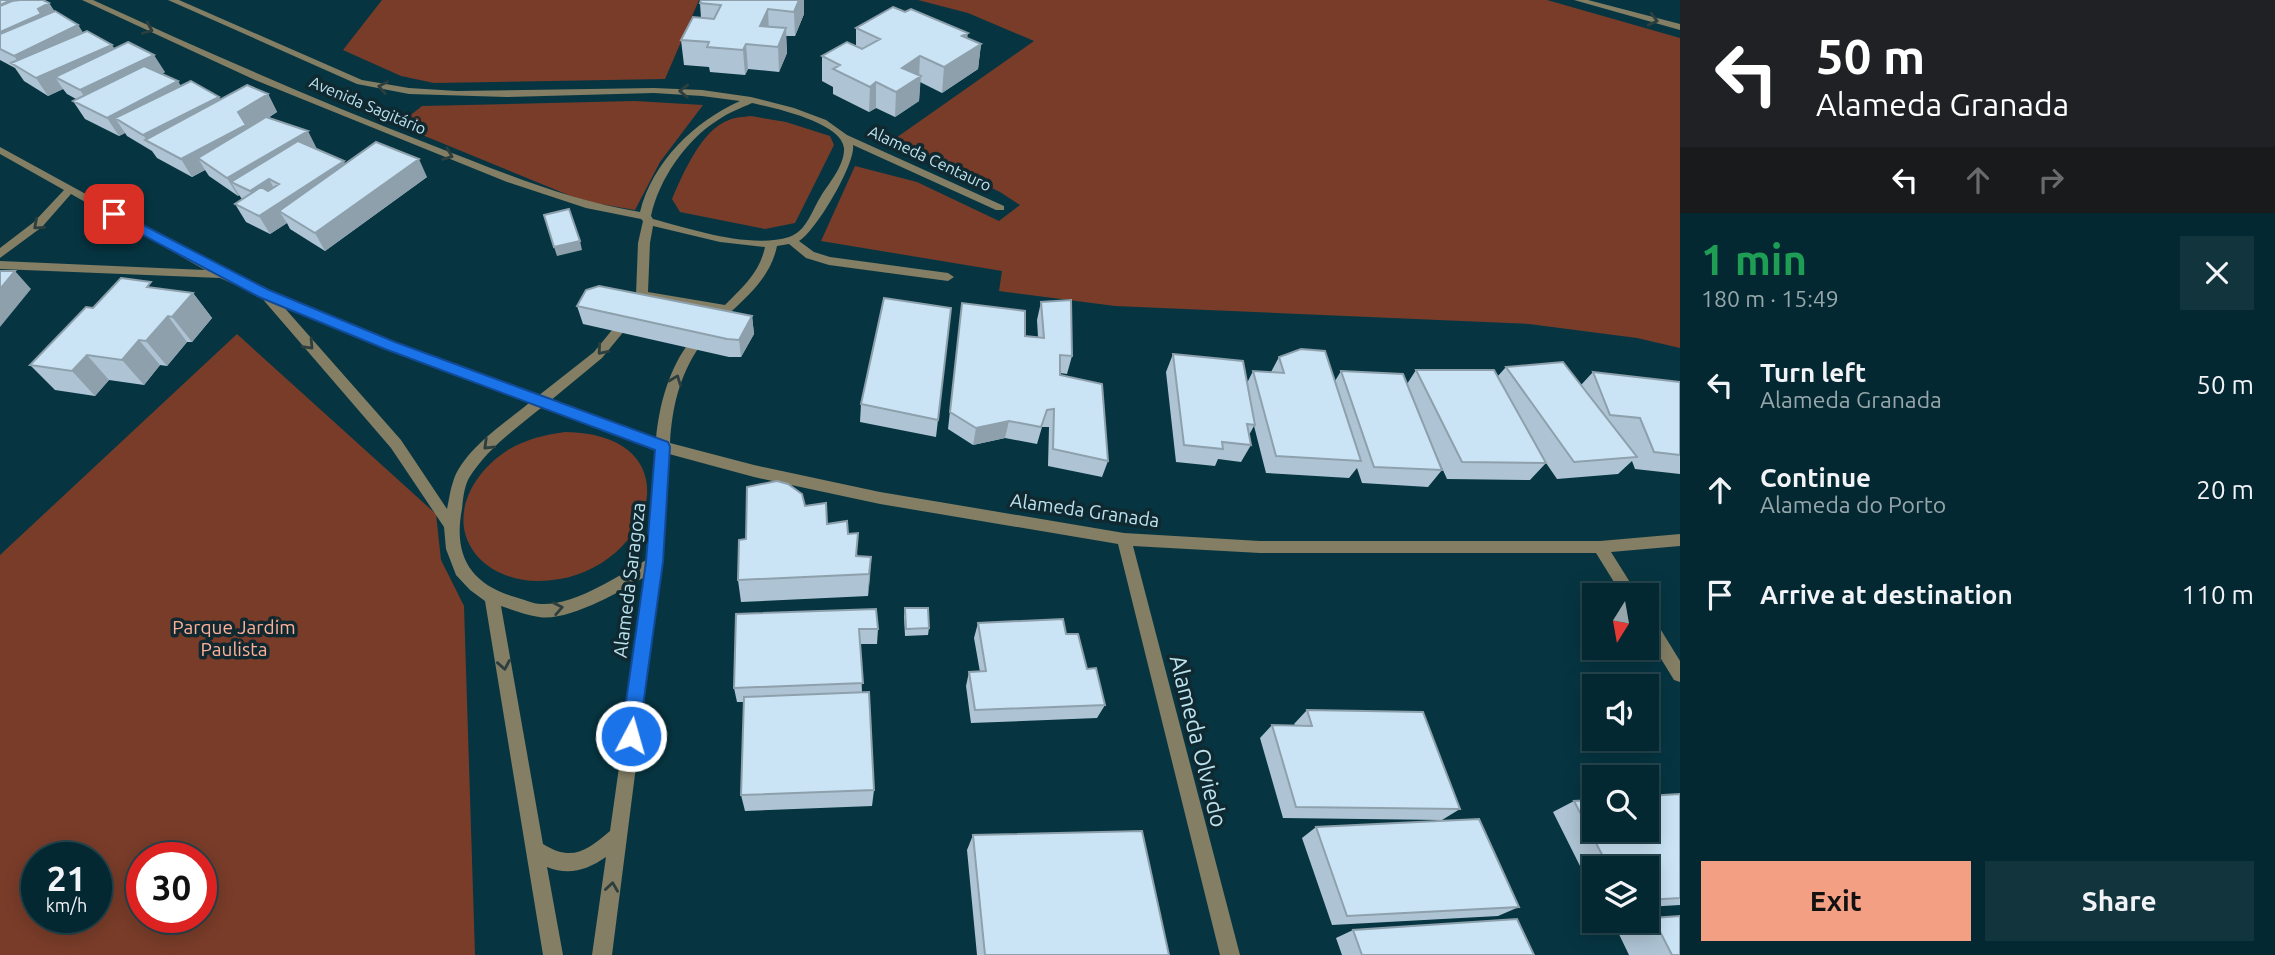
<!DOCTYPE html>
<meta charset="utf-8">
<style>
body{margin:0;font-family:Ubuntu,sans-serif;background:#12343d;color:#f1f3f6;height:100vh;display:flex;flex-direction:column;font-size:26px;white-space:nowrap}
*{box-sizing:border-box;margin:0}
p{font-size:23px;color:#97a6ab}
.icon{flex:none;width:38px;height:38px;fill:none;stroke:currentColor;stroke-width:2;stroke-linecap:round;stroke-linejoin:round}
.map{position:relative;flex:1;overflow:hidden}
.sheet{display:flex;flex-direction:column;background:#042831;width:595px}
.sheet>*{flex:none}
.guide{background:#202124;color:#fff;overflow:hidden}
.needle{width:46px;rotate:191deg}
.tools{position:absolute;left:1582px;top:583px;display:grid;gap:14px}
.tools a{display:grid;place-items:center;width:77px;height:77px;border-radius:0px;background:#042831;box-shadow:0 4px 18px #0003,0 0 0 2px #25444d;font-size:35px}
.speed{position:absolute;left:21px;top:842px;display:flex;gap:14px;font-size:35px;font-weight:700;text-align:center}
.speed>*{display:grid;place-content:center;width:91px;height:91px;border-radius:50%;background:#042831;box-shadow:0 4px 18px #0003,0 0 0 2px #25444d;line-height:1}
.speed small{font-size:18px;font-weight:400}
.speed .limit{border:10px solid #d22;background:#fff;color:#111}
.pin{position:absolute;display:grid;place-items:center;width:60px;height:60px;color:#fff;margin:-30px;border-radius:14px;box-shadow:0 4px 10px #0006}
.me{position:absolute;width:77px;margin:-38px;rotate:6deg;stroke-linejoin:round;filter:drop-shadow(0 0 5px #0008)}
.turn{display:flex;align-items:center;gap:24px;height:147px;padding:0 21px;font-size:32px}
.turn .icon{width:91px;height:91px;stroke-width:2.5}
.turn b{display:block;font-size:49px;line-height:60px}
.lanes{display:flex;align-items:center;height:66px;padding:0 21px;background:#0003;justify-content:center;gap:35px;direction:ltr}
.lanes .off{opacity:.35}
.round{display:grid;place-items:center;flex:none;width:74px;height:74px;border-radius:0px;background:#12343d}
.summary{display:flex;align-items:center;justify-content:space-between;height:119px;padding:0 21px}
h1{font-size:42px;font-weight:700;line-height:52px;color:#1e9e55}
.cta{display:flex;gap:14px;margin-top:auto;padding:14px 21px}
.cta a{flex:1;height:80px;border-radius:0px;background:#f39f84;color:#111;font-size:28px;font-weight:700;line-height:80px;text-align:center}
.cta a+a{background:#12343d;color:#f1f3f6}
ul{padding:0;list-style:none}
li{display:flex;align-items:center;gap:21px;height:105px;padding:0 21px}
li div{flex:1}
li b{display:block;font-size:26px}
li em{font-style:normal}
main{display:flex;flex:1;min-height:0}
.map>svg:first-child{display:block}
</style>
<main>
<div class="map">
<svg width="1680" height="955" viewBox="0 0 1680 955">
<rect width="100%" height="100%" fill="#063541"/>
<path fill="#793c29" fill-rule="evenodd" d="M382,0H699L665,79L434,83L401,76L343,50Z
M918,0H1547L1680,38V348L1637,338L1529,324L1115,306L999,291L1002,271L821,241L855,166L917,182L999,221L1020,205L1000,192L893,140L1034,41L968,13Z
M635,101L703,105L660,162L635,210L583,201L398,125L422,106Z
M751,116L786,122L830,136L834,145L795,223L765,229L680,212L672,199C683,174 701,130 729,120C735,117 744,117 751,116Z
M237,334L436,514L441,560L464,606L475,955H0V555ZM37,858H96V917H37ZM142,858H201V917H142Z
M565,432C702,434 650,581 538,581C517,581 495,574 480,559C446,524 469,476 505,452C523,440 543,435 565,432Z"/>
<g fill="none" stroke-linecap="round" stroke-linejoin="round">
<path fill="#837e64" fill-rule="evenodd" d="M82,0H93C204,51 316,100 429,144C499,171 566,200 640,212C652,162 695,121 740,101L702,96L654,93L506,97L409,94L357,84L168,0H179L362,80L409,88L457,91L654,88L702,90L751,97L794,108L826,120L847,135L1004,206V210H996L853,145C856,163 816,231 799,241L814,252L830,257L948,273L954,277L948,281L829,265L806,258L789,244L777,246C768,291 723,311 699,347C679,377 672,408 670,443L754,465L880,492L1124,533L1260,541H1600L1680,534V546L1611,552L1638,595H1622L1596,553H1260L1133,546L1240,955H1220L1118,544L880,504L754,477L669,454L662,562L612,955H592L606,857C587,870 569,876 547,867L563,955H543L485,601L470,590L456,575L446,549L444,527L391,448L260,296L220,278L0,269V261L205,270L71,194L42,227L0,258V248L34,222L64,190L0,154V147L228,272L394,343L538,396L594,352L617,324L636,295L638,243L643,221L641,219L586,208L507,182L255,80ZM752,103C774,108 841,122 844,148C845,165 829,183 821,196C812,210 807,231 789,237C750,249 691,229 653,219L651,216C659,179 686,140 718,120C728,113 741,108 752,103ZM653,226L720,242L765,247C760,272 743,287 725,305L648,292L650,243ZM645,300L718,312C709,321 698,330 691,340C669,368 659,405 656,439L550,401L602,358L625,330ZM282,305L386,349L529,403C505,423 462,451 453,482C450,490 449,500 447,509L401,440ZM541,408L656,450L648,559C620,575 574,606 541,604C533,604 523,599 515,597C470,584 453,555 462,509C463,499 464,487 469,478C487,449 515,429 541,408ZM646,576L610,831C586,851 572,862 543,844L501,606C513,610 526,615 539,617C567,622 622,591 646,576Z
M1574,0H1588L1680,24V30Z
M1647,615L1653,617L1680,661V682L1674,680L1647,636Z"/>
</g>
<path fill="#aec4d4" d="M0,0L49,3L54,11L78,25L83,33L165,72L162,74L181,86L221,99L268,94L277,112L268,118L317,150L345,164L427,177L325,251L290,229L287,223L270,234L246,222L235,204L242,199L239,195L238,196L209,176L205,170L192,177L157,158L152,151L127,136L125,133L119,136L85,119L73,101L76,99L67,94L63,89L48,96L24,81L15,68L0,60Z
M701,0H804V14L795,36H786L787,53L779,72L748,69L745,75L710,72L709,67L684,65L681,40L701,18L700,3Z
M856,28L967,38L981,44L978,69L942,93L920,82L919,101L895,117L876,108L869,112L833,94V87L822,81V56L856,46Z
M155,288L193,293L212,318L192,342H187L167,366L160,365L144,385L109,380L95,396L55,390L30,365L93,308Z
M1041,302L1072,356L1067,374L1060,373V375L1108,461L1102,477L1048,466L1049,427H1042L1037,444L1005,438L973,445L948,429L962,303L1025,336L1038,337L1037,320Z
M577,306L752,316L754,334L741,357H729L583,324Z
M951,308L936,437L860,422L861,404Z
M1173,354L1247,383L1253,371L1271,372L1279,357L1335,381L1341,371L1407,384L1416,370L1497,377L1506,367L1581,385L1593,372L1680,382V474L1635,469L1632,461L1618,474L1557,479L1544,460L1546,463L1530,480L1447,479L1433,448L1442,470L1428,487L1362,483L1357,468L1349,478L1266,473L1254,426L1249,435L1251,445L1241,462L1218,459L1215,466L1176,462L1166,372Z
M805,506L827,524L848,534L858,556L871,557L868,596L741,602L738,580L746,539Z
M905,608L929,628L928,635L905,636L904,616Z
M736,614L878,629L877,644H860L862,692L874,790L872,806L745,811L741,795L744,702H737L734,688Z
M978,623L1066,634L1105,705L1097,718L971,723L966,686L969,672H980L974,638Z
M1307,710L1460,809L1442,820L1283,818L1260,738L1272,725H1295L1294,724Z
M1680,794V905L1647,907V868H1594V894L1553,812L1574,801Z
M1316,827L1519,907L1498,916L1332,925L1302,838Z
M973,835L1169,955H977L967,850Z
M1653,918L1680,955H1629L1617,930Z
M1353,930L1534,955H1342L1336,938Z"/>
<path fill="#8da0ac" d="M11,0H37L49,3L61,21L0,49V5Z
M799,0H804V14L795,36L794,12Z
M768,9L769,34L760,26Z
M78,25L89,42L26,72L14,56Z
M786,28L787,53L779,72L778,47Z
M968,33L965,54L981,44L978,69L942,93L944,67L962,36Z
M746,44L748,69L745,75L743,50Z
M112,45L123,62L55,77L63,89L48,96L36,78Z
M154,55L165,72L92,108L80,90Z
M920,56L919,77L921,76L919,101L895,117L896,92L902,68Z
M178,81L189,99L115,118L125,133L119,136L107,118Z
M876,82V108L869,112L870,87Z
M268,94L277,112L198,158L205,170L192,177L181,159L238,112Z
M219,97L229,114L148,142L143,135Z
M308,131L317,149L231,182L239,195L238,196L227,178Z
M419,159L427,177L325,251L315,233Z
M344,161L352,179L279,211L287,223L270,234L259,216Z
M269,179L279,198L261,209L250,191Z
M580,241L582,250L557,256L554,247Z
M15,271L31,289L0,327V289Z
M193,293L212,318L192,342L172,317Z
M168,316L187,342L167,366L146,341Z
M752,316L754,334L741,357L739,340Z
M139,340L160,365L144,385L122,360Z
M87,355L109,380L95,396L72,371Z
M1009,421L1005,438L973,445L976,428Z
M871,557L870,579L868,596L869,574Z"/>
<path fill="#cae4f6" stroke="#8da0ac" stroke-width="2" d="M0,0H11L0,5Z
M20,0H43L49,3L38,9L41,14L0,32V6L12,1Z
M701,0H799L794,12L768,9L760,26L786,28L778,47L746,44L743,50L707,47L709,42L681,40L693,17L714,19L721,5L700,3Z
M893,7L905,12L911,9L968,33L962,36L981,44L944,67L920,56L902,68L921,76L896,92L876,82L870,87L833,69L840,65L822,56L847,42L862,49L880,39L856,28Z
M55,11L78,25L14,56L0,49V34Z
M87,31L112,45L36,78L11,63Z
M128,42L154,55L80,90L55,77Z
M144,66L178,81L107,118L73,101Z
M191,81L219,97L143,135L115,118Z
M247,85L268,94L238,112L246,125L181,159L145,140Z
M266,117L308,131L227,178L198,158Z
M298,141L344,161L259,216L235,204L261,187L268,191L279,184L269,179L250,191L231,182Z
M376,142L419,159L315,233L279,211Z
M569,209L580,241L554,247L544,215Z
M0,271H15L0,289Z
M121,278L151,282L147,287L193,293L172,317L168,316L146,341L139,340L122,360L87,355L72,371L30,365L86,307L93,308Z
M599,286L752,316L739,340L727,339L577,306L586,290Z
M884,298L951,308L938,420L861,404Z
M1071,300L1072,356L1060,355V375L1102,384L1108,461L1053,449L1054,409L1047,410L1041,427L1009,421L976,428L950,412L962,303L1025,311V336L1044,338L1041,302Z
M1301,349L1325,351L1361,461L1276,456L1253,371L1284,373L1279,357Z
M1173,354L1243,361L1255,425L1247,424L1251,445L1222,442L1223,449L1184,445Z
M1563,362L1637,457L1574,462L1506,367Z
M1416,370H1494L1546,463L1462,462Z
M1341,371L1403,374L1442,470L1374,467Z
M1593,372L1680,382V455L1654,452L1640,418L1610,415Z
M777,481L788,484L802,494L805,506L826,503L827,524L847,521L848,534L858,533L856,556L871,557L869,574L738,580L739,540L746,539L747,487Z
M905,608H928L929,628L906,629Z
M876,609L878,629H859L863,683L734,688L736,614Z
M1063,619L1066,634H1078L1087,669L1096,668L1105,705L975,710L969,672L986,671L978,623Z
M869,692L874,790L741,795L744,697Z
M1307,710L1423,712L1460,809L1296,807L1272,725L1312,726Z
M1680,794V898L1647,900V868H1609L1574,801L1594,800V830H1647V796Z
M1479,819L1519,907L1347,916L1316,827Z
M1142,831L1169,955H985L973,835Z
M1680,916V955H1672L1653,918Z
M1517,919L1534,955H1362L1353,930Z"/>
<defs><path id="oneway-chevron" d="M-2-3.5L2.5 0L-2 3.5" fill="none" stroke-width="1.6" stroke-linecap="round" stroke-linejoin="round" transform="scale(1.75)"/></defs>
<g stroke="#2d3e3e">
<use href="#oneway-chevron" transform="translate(1653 20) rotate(14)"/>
<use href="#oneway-chevron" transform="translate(148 29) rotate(23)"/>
<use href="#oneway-chevron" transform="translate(383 87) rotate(-169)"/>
<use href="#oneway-chevron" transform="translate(684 91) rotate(-178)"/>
<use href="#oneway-chevron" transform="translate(448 155) rotate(21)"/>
<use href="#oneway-chevron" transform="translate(38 225) rotate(139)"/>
<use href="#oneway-chevron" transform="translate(309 345) rotate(47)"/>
<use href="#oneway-chevron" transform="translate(602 350) rotate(131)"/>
<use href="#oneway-chevron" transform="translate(676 380) rotate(-69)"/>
<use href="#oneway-chevron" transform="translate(488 445) rotate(136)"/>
<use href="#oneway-chevron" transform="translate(558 608) rotate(-11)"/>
<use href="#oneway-chevron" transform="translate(504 665) rotate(80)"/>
<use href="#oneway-chevron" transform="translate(612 887) rotate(-82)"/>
</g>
<path fill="#1a73e8" stroke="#114b97" stroke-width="2" d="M114,210L269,290L395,342L668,442L670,447L663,562L638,742L631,745L624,742L621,736L646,562L655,450L385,349L259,297L109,217V211Z"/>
<g text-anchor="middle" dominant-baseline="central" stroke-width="7" stroke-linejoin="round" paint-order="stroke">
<g font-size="16" fill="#bce2ee" stroke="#102931">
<text transform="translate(368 105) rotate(23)">Avenida Sagitário</text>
<text transform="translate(930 158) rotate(25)">Alameda Centauro</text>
</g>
<g font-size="19" fill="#bce2ee" stroke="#102931">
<text transform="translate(1085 510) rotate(8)">Alameda Granada</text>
<text transform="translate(629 580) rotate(-83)">Alameda Saragoza</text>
</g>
<g font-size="19" fill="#ffb097" stroke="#102931">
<text x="234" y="627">Parque Jardim<tspan x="234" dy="22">Paulista</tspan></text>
</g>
<g font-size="23" fill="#bce2ee" stroke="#102931">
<text transform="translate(1199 741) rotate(76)">Alameda Olviedo</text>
</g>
</g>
</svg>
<div class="tools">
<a><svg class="needle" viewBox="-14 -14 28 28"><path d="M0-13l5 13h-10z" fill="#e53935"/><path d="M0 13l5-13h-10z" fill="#97a6ab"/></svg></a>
<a><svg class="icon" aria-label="sound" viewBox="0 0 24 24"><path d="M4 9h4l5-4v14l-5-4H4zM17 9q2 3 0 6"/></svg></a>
<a><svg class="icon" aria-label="search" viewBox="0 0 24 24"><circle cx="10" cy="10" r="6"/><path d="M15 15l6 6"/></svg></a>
<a><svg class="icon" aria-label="layers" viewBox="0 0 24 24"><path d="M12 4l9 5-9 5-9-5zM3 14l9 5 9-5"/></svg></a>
</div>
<div class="speed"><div>21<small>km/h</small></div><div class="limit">30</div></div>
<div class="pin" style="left:114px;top:214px;background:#d93025"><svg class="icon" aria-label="arrive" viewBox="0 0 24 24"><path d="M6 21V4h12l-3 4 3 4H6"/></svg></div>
<svg class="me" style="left:631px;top:736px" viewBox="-20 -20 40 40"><circle r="17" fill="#1a73e8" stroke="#fff" stroke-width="3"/><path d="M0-11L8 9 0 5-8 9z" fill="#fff"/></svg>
</div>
<section class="sheet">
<div class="guide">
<div class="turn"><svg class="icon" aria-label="left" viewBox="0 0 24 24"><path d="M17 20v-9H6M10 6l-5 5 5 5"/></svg><div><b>50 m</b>Alameda Granada</div></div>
<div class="lanes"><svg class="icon" aria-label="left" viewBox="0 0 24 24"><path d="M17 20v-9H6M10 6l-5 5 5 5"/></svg><svg class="icon off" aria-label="ahead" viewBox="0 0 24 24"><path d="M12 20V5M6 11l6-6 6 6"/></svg><svg class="icon off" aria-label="right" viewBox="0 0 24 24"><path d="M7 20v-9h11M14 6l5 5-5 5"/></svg></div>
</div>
<div class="summary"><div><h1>1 min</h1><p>180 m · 15:49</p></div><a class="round"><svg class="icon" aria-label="close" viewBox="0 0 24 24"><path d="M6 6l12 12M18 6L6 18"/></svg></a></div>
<ul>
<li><svg class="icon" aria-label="left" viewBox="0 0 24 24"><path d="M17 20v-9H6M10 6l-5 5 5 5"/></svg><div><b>Turn left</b><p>Alameda Granada</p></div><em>50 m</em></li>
<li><svg class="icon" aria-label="ahead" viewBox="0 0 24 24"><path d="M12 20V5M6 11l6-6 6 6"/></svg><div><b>Continue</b><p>Alameda do Porto</p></div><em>20 m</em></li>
<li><svg class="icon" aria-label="arrive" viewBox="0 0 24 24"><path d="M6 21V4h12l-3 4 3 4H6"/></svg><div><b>Arrive at destination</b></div><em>110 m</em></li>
</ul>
<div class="cta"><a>Exit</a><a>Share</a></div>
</section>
</main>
